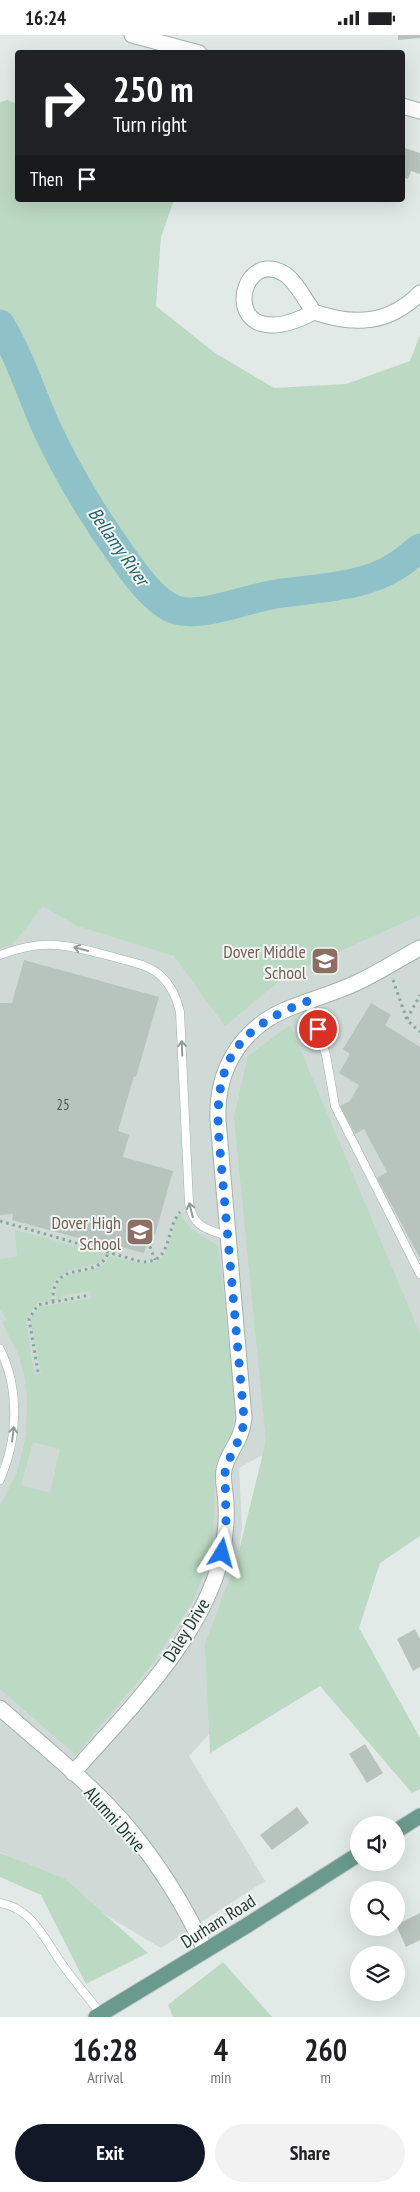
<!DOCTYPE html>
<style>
body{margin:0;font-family:"PT Sans Narrow",sans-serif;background:#f2f2f2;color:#202124;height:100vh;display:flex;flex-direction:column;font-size:19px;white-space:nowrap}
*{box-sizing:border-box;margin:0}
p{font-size:16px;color:#757577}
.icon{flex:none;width:28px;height:28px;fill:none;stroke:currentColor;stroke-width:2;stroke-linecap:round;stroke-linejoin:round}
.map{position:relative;height:1982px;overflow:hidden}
.drawer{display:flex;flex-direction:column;background:#fff;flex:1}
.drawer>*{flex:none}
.banner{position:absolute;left:15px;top:15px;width:390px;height:152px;border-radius:5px;box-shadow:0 5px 20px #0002;background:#202124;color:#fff;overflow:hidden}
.fabs{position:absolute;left:350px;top:1781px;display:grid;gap:10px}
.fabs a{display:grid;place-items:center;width:55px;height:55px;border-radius:50%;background:#fff;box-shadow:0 5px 20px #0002;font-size:25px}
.pin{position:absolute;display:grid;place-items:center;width:42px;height:42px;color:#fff;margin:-21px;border:2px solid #fff;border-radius:50%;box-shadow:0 1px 5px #0007}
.me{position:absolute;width:55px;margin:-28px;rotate:8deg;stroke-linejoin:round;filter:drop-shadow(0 0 4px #0008)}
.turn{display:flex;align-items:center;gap:18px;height:105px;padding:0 15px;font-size:22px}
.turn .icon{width:65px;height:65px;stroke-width:2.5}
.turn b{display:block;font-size:35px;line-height:42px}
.then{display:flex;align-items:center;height:48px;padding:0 15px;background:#0003;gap:10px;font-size:19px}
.eta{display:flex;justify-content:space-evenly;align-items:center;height:85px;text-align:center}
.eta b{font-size:30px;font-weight:800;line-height:35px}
.cta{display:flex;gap:10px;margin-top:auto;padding:10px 15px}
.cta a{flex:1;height:58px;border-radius:30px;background:#111827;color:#fff;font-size:20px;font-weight:800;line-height:58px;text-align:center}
.cta a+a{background:#f2f2f2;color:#202124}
.status{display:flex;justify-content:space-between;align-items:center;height:35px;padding:0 25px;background:#fff;direction:ltr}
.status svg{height:14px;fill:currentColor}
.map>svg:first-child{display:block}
</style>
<div class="status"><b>16:24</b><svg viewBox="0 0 49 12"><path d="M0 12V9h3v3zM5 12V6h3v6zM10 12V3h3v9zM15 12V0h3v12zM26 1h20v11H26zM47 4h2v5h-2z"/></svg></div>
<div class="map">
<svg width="420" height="1982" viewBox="0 0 420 1982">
<rect width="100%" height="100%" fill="#e1eae6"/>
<path fill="#cfd9d5" d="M0,369L420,540V1333L239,1433L242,1492L238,1523L325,1573L189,1721L265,1846L161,1913L0,1817Z"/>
<path fill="#bcd9c3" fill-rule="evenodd" d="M8,65L17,69L18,165H174L161,202L156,271L215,318L274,353L346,349L410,326L420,300V880L285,941L225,991L174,921L75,890L43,871L13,909L0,913V67Z
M290,990L420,1299V1501L380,1528L359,1593L420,1703V1754L412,1758L320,1651L210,1718L205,1609L237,1524L266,1406L234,1082L248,1021Z
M180,1179L191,1194L218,1211C223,1247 226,1283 230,1319C233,1347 239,1376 230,1403L227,1404L215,1430L213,1506L208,1528L193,1566L152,1629L76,1720L0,1654V1471L17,1438L26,1401L27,1365L24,1339L17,1316L2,1287L7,1285L0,1274V1224L17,1222L15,1195L105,1219L102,1225L98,1228C74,1235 49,1235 51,1266L37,1268L26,1284L34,1339L41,1338L30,1284L40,1272L91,1263L90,1256L63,1260V1264L56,1265C51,1226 101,1247 109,1221C158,1233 164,1236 176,1183ZM33,1407L60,1414L50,1458L21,1450Z
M0,1818L65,1844L148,1918L86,1949L41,1860L0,1842Z
M223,1927L272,1982H173L168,1970Z"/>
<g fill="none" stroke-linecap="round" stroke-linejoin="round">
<path stroke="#8fc1c9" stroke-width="29" d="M0,289C20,322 31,358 46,392C68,439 95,484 125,525C136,541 157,569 176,575C203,583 248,563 276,559C314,553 363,553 396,531C405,526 412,519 420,513"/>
</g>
<path fill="#b7c4be" d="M398,0H420V3L398,5Z
M402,112L420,118V139L411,136L408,144L402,142Z
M24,925L159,962L136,1042L134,1041L118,1096L129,1100L123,1122L173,1136L155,1200L150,1198L144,1218L98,1206L97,1208L12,1185L13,1179L0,1180V968H12Z
M371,968L391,980L385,990L420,1012V1223L377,1143L387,1137L364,1094L355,1099L340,1071L350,1066L359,1050L339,1038L350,1019L343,1014Z
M415,1594L420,1604V1632L413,1636L397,1604Z
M365,1709L383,1738L367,1748L349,1719Z
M297,1772L309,1788L272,1815L260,1800Z
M420,1878V1905L406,1912L396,1890Z"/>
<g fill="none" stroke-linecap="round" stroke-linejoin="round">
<defs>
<path id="service" d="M0,920C47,902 71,911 117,923C132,927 148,930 160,940C171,950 177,963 180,977L189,1168C193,1192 206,1194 227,1201
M308,966L326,1020L335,1071L420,1239
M0,1314C20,1355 18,1404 0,1445
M0,1868C32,1873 45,1905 62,1929C74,1946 88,1962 101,1979"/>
<path id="minor" d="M132,0L199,18
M402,71L420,76
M314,277C217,328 235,211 283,238C295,244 306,267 314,277C355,291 389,289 420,258
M0,1673C44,1712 93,1750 131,1796C160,1832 186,1873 205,1915
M73,1738C128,1675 203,1603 222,1519C225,1503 227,1486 226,1470C226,1458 222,1447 224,1435C228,1415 242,1407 244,1383L218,1085C216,1037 239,995 285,975C308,965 333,959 356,948C378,938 399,924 420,913"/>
<path id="primary" d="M396,1796L420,1781
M96,1982L246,1891L359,1819"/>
</defs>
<use href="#service" stroke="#a4b1ac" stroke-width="9"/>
<use href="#minor" stroke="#a4b1ac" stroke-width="17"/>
<use href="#primary" stroke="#c1c7c6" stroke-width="17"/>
<path stroke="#85aa9d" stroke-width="3" stroke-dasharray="2.5 4" stroke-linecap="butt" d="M393,945L407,985L420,997
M407,984L420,960
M0,1186L142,1227C174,1227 164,1196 180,1177
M152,1199L149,1209L155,1225
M106,1217L108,1209
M53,1267C51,1221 97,1248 108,1218
M38,1337L29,1284L38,1270L90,1260"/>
<use href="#service" stroke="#fff" stroke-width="8"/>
<use href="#minor" stroke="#fff" stroke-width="15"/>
<use href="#primary" stroke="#6a9a8d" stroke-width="15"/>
</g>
<defs><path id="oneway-shaft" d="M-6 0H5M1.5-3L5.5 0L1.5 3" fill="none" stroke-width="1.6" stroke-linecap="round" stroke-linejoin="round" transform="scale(1.25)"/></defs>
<g stroke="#919c98">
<use href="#oneway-shaft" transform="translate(81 914) rotate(-165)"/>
<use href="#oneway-shaft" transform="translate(182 1013) rotate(-92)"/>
<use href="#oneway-shaft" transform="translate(191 1175) rotate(-104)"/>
<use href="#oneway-shaft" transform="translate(13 1399) rotate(-83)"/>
</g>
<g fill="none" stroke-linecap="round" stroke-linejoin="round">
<path stroke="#1a73e8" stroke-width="9" stroke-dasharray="0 16.2" d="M222,1518L226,1486L225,1433L242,1398L244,1383L219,1104C213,1028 236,993 308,966L318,994"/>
</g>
<defs>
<symbol id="school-square" viewBox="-11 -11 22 22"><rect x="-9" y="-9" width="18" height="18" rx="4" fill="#8d6e63" stroke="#f1f7f4"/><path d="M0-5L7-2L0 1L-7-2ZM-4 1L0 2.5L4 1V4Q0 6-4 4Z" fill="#fff"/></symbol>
</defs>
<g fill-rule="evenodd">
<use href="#school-square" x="309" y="910" width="32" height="32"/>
<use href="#school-square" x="124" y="1181" width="32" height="32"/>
</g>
<g text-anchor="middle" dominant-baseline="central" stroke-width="4" stroke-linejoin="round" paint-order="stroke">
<g font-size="15" fill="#485b55">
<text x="63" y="1069">25</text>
</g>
<g font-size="18" fill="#785e54" stroke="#f1f7f4" text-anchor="end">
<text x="306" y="916">Dover Middle<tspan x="306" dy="21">School</tspan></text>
<text x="121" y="1187">Dover High<tspan x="121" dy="21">School</tspan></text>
</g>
<g font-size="18" fill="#233832" stroke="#f1f7f4">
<text transform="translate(186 1595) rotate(-58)">Daley Drive</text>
<text transform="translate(115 1784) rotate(48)">Alumni Drive</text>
<text transform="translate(218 1886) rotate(-32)">Durham Road</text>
</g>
<g font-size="19" font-style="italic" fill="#24636d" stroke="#f1f7f4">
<text transform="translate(119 511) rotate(55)">Bellamy River</text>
</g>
</g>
</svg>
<div class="fabs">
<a><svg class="icon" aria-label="sound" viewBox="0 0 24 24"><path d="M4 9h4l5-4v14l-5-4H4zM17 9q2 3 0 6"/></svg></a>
<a><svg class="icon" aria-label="search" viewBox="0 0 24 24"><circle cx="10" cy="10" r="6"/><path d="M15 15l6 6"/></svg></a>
<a><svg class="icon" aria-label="layers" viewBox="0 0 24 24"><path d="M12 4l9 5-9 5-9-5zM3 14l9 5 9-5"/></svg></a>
</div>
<div class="pin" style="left:318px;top:994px;background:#d93025"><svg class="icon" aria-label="arrive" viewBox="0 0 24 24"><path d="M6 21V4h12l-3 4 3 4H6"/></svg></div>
<svg class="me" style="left:222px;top:1518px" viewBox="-20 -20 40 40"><path d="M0-17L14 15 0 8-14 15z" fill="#1a73e8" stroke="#fff" stroke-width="4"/></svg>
<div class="banner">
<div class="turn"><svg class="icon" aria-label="right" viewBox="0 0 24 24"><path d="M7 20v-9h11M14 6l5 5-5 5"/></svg><div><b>250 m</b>Turn right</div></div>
<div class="then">Then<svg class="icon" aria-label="arrive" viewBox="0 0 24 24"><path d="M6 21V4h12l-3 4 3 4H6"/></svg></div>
</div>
</div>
<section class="drawer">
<div class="eta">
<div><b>16:28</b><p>Arrival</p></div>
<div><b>4</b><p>min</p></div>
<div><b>260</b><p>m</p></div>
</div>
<div class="cta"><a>Exit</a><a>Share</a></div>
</section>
